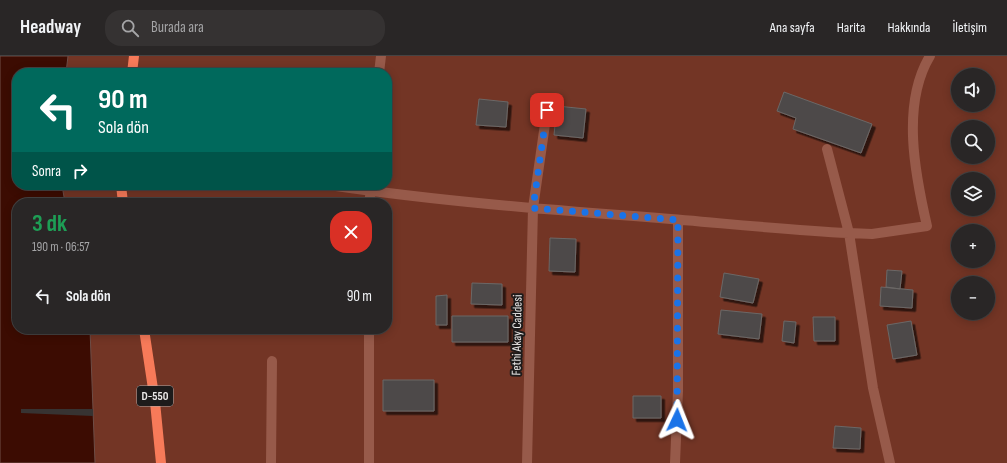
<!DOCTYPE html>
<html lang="tr">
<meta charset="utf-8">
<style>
body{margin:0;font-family:"Sofia Sans Condensed",sans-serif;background:#353232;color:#f1f3f6;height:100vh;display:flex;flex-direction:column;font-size:15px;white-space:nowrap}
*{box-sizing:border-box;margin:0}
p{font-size:13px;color:#a5a5a7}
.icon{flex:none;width:22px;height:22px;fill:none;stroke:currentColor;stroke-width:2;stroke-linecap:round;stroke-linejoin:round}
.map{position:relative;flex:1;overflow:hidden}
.drawer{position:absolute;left:12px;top:142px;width:380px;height:136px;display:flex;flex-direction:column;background:#292626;border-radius:16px;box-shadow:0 2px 10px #0003,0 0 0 1px #454343}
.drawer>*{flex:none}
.banner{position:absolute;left:12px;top:12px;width:380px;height:122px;border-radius:16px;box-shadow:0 2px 10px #0003,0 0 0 1px #454343;background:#00695c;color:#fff;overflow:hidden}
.controls{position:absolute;left:951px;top:12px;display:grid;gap:8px}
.controls a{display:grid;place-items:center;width:44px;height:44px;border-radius:50%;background:#292626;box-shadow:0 2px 10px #0003,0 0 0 1px #454343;font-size:20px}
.pin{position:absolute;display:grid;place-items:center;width:34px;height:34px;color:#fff;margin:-17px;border-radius:8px;box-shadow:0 2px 6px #0006}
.me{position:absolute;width:44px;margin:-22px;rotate:2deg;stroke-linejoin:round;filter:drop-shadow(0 0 3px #0008)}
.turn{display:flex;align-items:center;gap:14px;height:84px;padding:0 20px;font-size:18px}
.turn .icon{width:52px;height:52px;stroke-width:2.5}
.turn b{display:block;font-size:28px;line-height:34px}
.then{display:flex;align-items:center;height:38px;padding:0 20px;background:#0003;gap:8px;font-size:15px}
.round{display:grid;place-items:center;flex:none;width:42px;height:42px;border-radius:16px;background:#353232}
.summary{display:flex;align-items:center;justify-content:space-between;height:68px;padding:0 20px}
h1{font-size:24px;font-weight:700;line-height:30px;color:#1e9e55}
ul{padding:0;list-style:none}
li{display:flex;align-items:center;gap:12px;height:60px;padding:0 20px}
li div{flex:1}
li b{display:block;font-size:15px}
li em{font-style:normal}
header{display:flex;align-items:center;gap:24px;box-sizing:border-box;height:56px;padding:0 20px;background:#292626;border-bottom:1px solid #454343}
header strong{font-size:19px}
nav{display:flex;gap:22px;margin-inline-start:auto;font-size:14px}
.search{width:280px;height:36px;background:#353232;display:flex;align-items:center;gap:10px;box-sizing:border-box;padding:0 14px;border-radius:16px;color:#a5a5a7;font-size:15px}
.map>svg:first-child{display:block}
</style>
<header>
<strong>Headway</strong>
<div class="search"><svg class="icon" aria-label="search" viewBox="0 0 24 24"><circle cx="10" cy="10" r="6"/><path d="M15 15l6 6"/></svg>Burada ara</div>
<nav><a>Ana sayfa</a><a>Harita</a><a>Hakkında</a><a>İletişim</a></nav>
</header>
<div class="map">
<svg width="1007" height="407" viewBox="0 0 1007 407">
<defs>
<filter id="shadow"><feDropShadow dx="3.5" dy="3.5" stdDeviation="0" flood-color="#0009"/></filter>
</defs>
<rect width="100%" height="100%" fill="#373332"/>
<path fill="#733525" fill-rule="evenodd" d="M68,0H1007V407H95L90,273H387V147H65L62,129H387V17H66ZM958,19H988V49H958ZM958,71H988V101H958ZM958,123H988V153H958ZM958,175H988V205H958ZM958,227H988V257H958Z"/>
<path fill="#3c0c02" stroke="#704e47" d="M0,0H68L66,17H17V129H62L65,147H17V273H90L95,407H0Z"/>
<path fill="#373332" d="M21,353H93V360L21,357Z"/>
<path fill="#4d4a49" stroke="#6b6766" filter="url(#shadow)" d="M784,36L872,68L861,97L793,73L796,62L777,55Z
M479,43L508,46L506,71L476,69Z
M557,50L586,53L583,82L554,79Z
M299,144L317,147H298Z
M550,182L576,183L575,216L549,215Z
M887,214L902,215L900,233L886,231Z
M724,217L759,223L753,247L720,241Z
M472,227L502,228V249L471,248Z
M881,231L913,234L912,252L880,250Z
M447,239V269H436V240Z
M721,254L762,258L759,283L718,278Z
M452,260H508V286H452Z
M813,261H835V285H814Z
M784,265L796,266L794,287L782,285Z
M911,265L917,299L893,303L887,269Z
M383,324H434V355H383Z
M633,340H661V362H633Z
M835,370L861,372L860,393L833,392Z"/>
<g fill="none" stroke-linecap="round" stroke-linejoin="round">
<path stroke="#975a4a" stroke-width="10" d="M379,17L381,0
M827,93L849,177L872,178L927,170C915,118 901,48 930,0
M329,129C438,145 549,154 659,162C722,167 785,174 849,177L873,332L890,407
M370,147V129
M271,407L272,305
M369,407V273
M527,407L533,152L547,54
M675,407L678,335V164"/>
<path stroke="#f77a59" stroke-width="10" d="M132,17L134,0
M121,129L123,147
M144,273L155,346L161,407"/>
</g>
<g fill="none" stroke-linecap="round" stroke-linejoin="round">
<path stroke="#1a73e8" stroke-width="7" stroke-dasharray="0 12.6" d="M547,54L533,152L678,164L677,364"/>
</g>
<g text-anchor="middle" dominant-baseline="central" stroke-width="4" stroke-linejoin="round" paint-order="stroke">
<rect fill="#1d1b1b" stroke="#adabaa" stroke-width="1" x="137" y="330" width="36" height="20" rx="3"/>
<g font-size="12" font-weight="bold" fill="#ebe9e8">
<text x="155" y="340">D-550</text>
</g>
<g font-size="13" fill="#ebe9e8" stroke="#1d1b1b">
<text transform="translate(517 279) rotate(-89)">Fethi Akay Caddesi</text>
</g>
</g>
</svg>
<div class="controls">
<a><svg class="icon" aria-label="sound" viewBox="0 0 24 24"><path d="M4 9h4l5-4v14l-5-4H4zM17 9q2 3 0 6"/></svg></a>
<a><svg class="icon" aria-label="search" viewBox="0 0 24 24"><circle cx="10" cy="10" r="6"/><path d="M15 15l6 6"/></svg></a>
<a><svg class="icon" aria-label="layers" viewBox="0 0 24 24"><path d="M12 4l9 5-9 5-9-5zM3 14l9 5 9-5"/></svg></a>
<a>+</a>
<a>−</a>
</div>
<div class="pin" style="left:547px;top:54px;background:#d93025"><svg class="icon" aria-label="arrive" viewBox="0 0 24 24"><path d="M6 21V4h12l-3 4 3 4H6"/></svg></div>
<svg class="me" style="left:677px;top:364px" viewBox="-20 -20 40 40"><path d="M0-17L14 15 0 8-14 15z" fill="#1a73e8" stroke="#fff" stroke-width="4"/></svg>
<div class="banner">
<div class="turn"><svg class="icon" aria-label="left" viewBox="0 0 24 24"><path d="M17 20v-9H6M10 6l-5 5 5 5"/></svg><div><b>90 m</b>Sola dön</div></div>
<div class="then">Sonra<svg class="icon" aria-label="right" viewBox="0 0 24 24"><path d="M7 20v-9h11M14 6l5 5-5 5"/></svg></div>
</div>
<section class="drawer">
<div class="summary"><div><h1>3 dk</h1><p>190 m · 06:57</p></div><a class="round" style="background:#d93025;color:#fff"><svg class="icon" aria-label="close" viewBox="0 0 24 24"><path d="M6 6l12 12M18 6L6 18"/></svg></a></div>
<ul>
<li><svg class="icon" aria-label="left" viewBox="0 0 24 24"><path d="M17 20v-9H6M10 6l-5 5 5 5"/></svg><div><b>Sola dön</b></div><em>90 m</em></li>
</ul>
</section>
</div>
